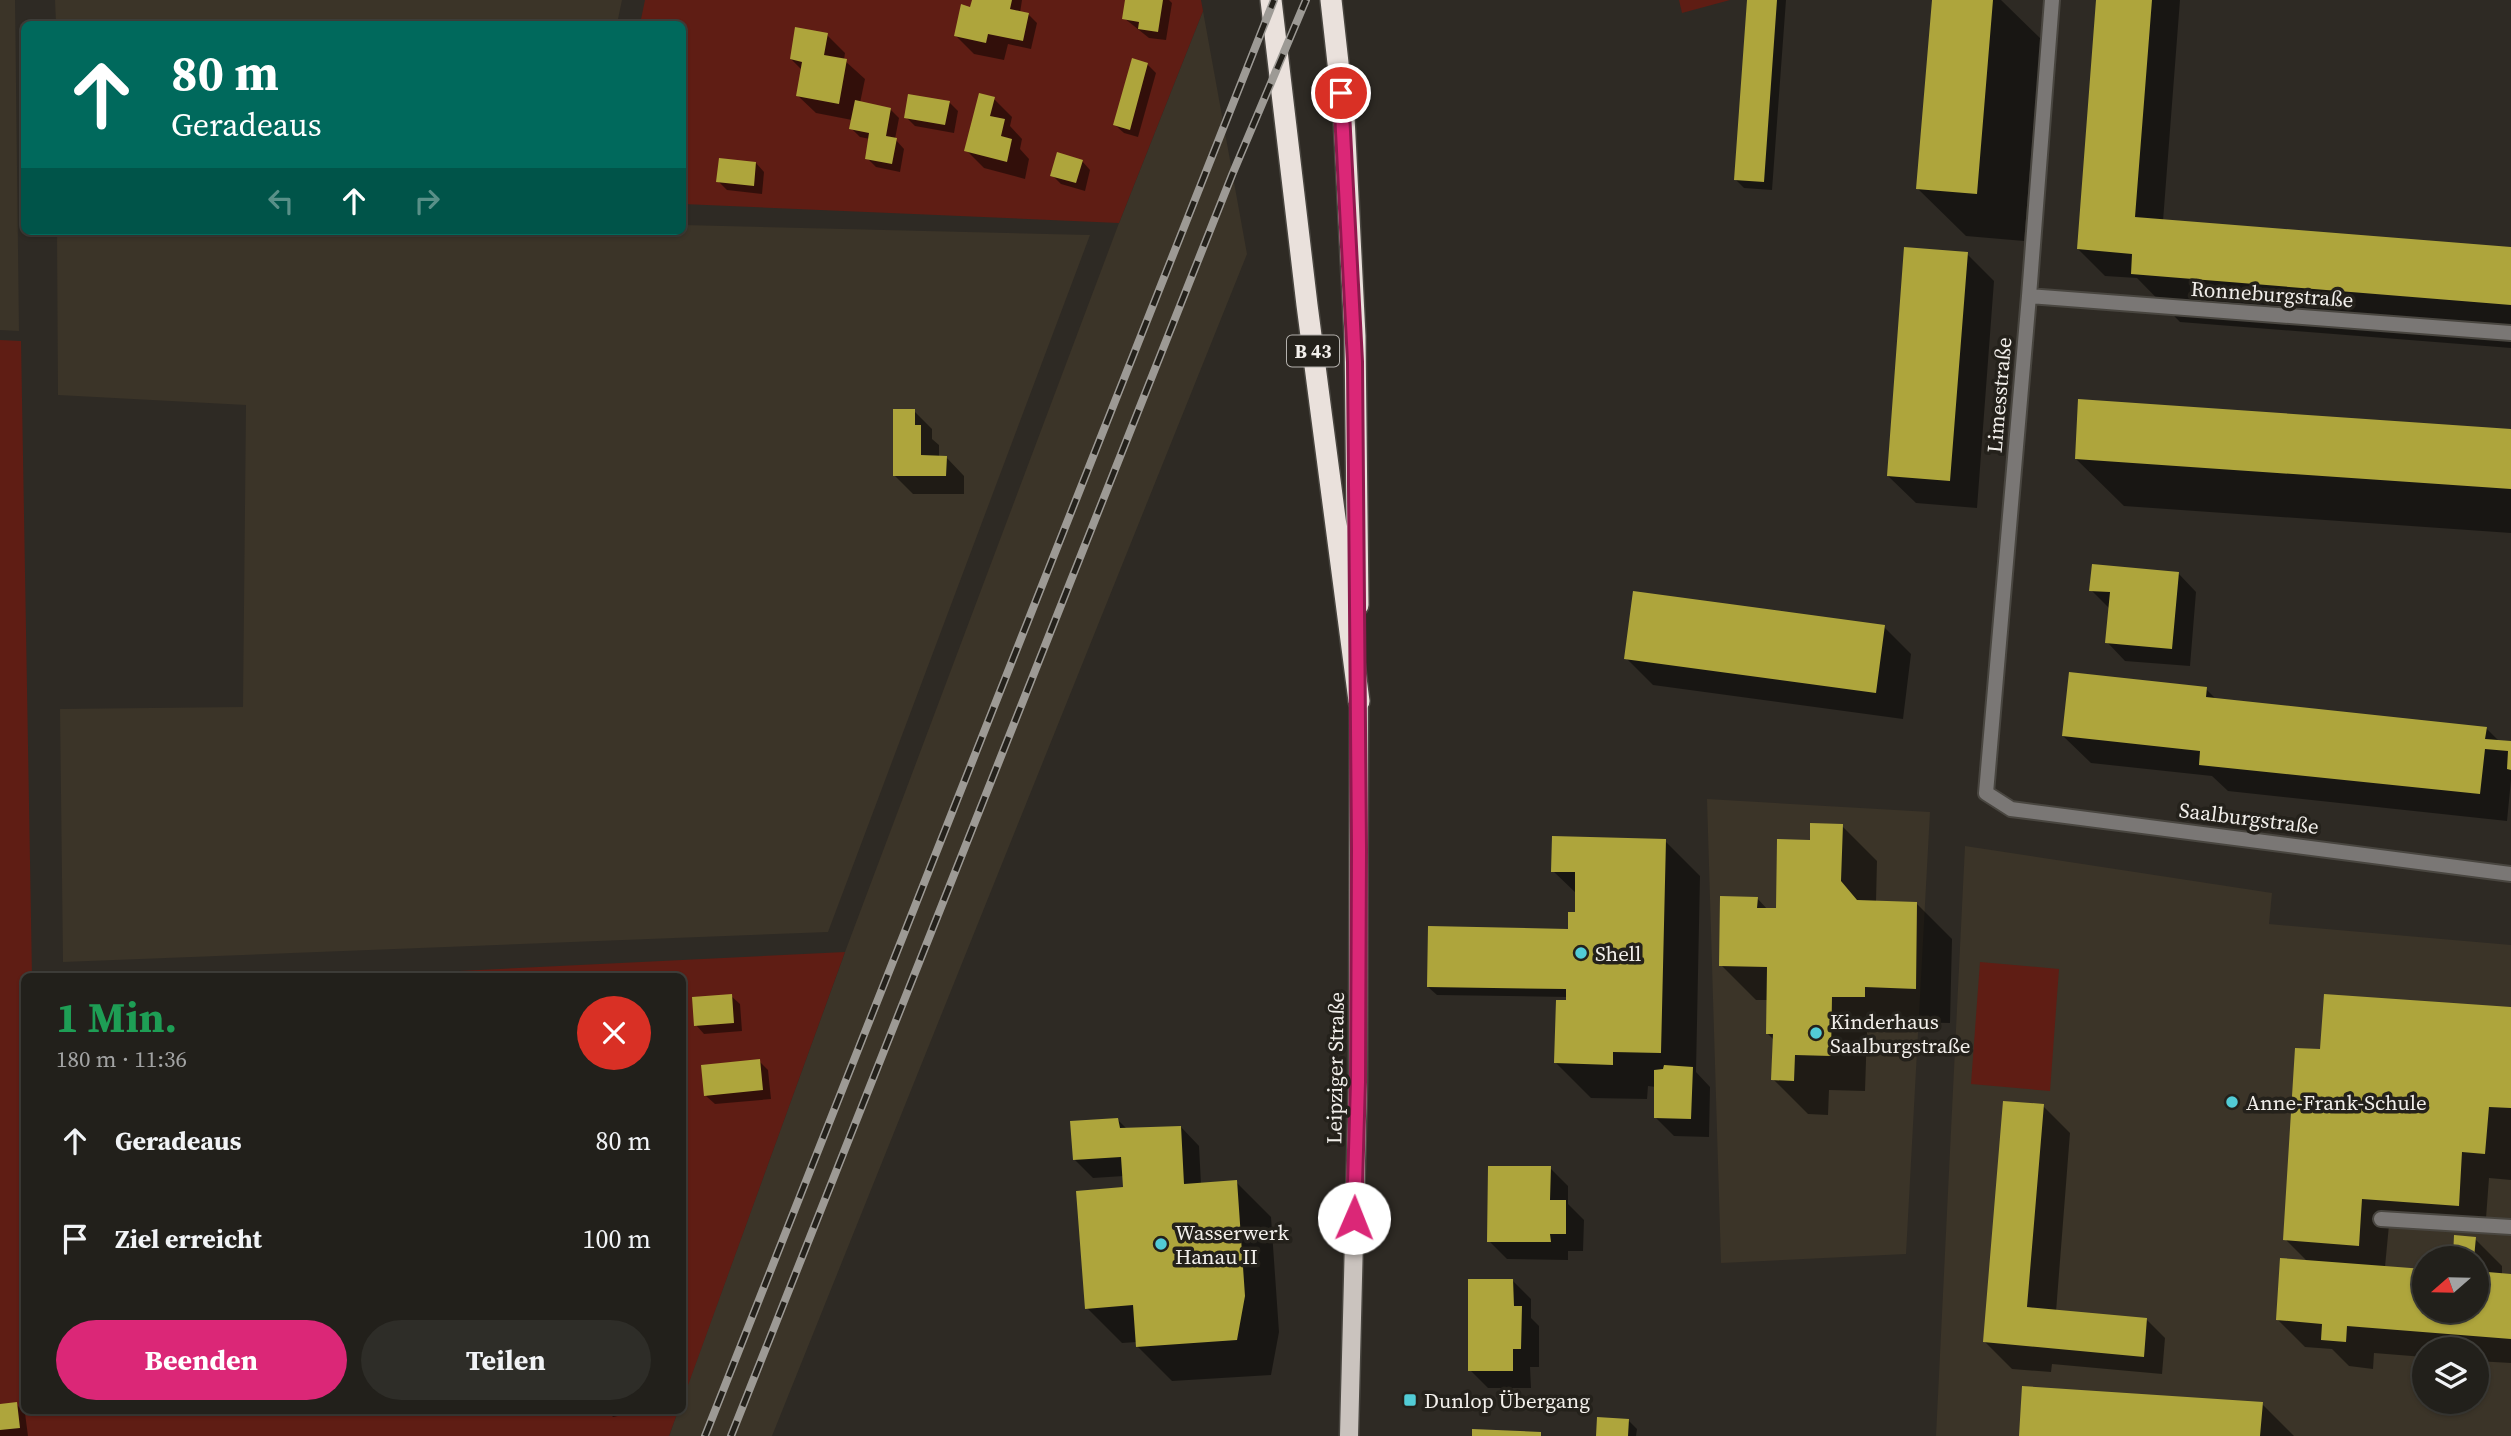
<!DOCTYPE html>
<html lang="de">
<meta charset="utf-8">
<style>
body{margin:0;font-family:"Source Serif 4",serif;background:#2e2d28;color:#f1f3f6;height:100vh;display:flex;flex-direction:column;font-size:26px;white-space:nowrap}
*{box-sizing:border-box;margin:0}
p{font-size:23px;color:#a2a3a3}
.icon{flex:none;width:38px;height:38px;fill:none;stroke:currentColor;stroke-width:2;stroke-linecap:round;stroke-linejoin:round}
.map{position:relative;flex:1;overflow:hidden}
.panel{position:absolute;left:21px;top:973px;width:665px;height:441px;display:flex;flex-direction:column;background:#22201b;border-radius:10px;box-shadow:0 2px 5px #0004,0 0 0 2px #3f3e3a}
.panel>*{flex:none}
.guide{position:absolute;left:21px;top:21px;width:665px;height:214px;border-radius:10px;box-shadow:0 2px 5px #0004,0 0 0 2px #3f3e3a;background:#00695c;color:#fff;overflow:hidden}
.needle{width:46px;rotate:250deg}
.tools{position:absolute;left:2412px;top:1246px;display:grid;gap:14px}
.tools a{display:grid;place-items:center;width:77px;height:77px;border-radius:50%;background:#22201b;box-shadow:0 2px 5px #0004,0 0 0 2px #3f3e3a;font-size:35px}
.pin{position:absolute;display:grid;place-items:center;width:60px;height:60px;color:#fff;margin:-30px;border:4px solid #fff;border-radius:50%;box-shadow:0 2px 7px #0007}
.me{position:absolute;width:77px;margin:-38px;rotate:1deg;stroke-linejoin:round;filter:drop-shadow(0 0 5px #0008)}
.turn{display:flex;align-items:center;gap:24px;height:147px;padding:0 35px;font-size:32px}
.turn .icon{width:91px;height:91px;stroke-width:2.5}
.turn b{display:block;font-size:49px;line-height:60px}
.lanes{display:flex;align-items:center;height:66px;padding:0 35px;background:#0003;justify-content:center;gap:35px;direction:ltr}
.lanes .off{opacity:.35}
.round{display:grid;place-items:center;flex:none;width:74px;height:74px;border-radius:37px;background:#2e2d28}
.summary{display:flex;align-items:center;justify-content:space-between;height:119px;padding:0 35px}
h1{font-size:42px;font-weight:700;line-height:52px;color:#1e9e55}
.cta{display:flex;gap:14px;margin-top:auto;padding:14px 35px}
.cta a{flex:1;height:80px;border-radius:42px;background:#db2777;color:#fff;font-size:28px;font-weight:700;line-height:80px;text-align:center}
.cta a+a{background:#2e2d28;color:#f1f3f6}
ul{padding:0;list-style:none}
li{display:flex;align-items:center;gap:21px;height:98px;padding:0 35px}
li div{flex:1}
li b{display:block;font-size:26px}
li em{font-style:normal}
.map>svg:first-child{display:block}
</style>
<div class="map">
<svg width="2511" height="1436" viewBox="0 0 2511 1436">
<rect width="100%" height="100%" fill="#2e2a24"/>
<path fill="#3b3428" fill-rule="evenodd" d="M0,0H15L19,331L0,330Z
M55,0H622L617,24H56Z
M1203,11L1247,254L772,1436H669L678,1411L682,1410L683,1398L845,952L1119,223Z
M683,225L1090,235L828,932L63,962L60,709L243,707L246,405L58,395L57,231H682Z
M1707,799L1930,812L1906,1254L1721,1263Z
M1965,846L2272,893L2269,924L2511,945V1436H1936ZM2424,1258H2476V1311H2424ZM2424,1349H2476V1402H2424Z"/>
<path fill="#5f1d14" d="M645,0H1201L1203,11L1119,223L683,204L682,24H640Z
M1679,0H1730L1682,13Z
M0,340L21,341L32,976H24V1410L678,1411L669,1436H0Z
M845,952L683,1399L682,976H358Z
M1980,962L2059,969L2050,1091L1971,1084Z"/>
<path fill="#0007" d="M974,0H1022L1020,13L1028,14L1037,23L1031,49L1008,44L1004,60L974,54L956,36L972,9Z
M1127,0H1169L1172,3L1166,40L1149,38L1124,18Z
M1749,0H1786L1772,190L1744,188L1736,180Z
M1934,0H2001L2041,39L2024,241L1966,236L1918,189Z
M2098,0H2180L2163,221L2511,249V348L2180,322L2137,278L2105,276L2078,249Z
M827,35L845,53L844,60L865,79L860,103L890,109L899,118L895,139L904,149L900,172L876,167L867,158L870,139L860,137L851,128L852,120L816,113L797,95L802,70L791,59Z
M1147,64L1156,73L1138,137L1124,133L1115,125Z
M994,99L1012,117L1010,126L1022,139L1020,149L1029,159L1025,179L984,168L966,150Z
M949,102L958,111L954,133L915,126L906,117Z
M1082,161L1090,170L1085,191L1061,184L1052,175Z
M756,163L764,172L762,194L727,190L718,181Z
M1967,254L1994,281L1977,508L1916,503L1888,476Z
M914,411L932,429V439L939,445V457H946L964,476V494H913L894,475Z
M2511,430V533L2124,506L2076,459Z
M2178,573L2196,592L2190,666L2125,661L2107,642L2110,609L2091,590Z
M1884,627L1911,654L1903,719L1653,685L1626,658Z
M2206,689L2217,700L2486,728L2500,742L2511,743V739V780L2507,821L2228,791L2212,776L2091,763L2063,736Z
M1842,826L1877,861L1876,902L1917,904L1952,939L1950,1023L1900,1022V1032L1867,1031L1865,1091L1829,1090L1828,1115L1808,1114L1773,1079L1774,1040L1767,1033L1768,1000H1756L1721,965L1757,898L1768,910H1777L1812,842Z
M1665,841L1700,876L1696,1072L1710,1087L1709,1137L1674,1136L1656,1118V1087L1648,1086L1647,1099L1591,1098L1556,1063L1568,997L1437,995L1428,987L1569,931L1576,913L1577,894L1553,871Z
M731,996L740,1004L742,1031L704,1034L696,1025Z
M2511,1009V1180L2489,1178L2485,1232L2389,1225L2385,1267L2424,1311H2476V1258H2454L2456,1237L2475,1239L2502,1266V1275H2511V1363L2476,1361V1349H2424V1357L2374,1353L2373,1369L2349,1366L2332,1349L2305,1347L2278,1320L2307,1261L2285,1239L2322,1051Z
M759,1061L768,1070L771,1099L715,1104L706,1096Z
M2043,1106L2070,1133L2056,1312L2147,1320L2165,1338L2162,1374L2052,1364L2051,1372L2012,1369L1985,1342Z
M1118,1120L1128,1130L1181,1127L1199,1146L1201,1184L1236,1182L1271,1217L1279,1332L1271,1375L1172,1381L1137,1346V1342L1122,1343L1087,1308L1127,1189L1124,1176L1093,1178L1075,1160Z
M1550,1168L1568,1186V1204L1584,1220L1583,1251H1568V1260L1507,1259L1489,1241Z
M1513,1281L1531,1299V1318L1539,1326V1367H1530L1531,1388H1488L1470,1370Z
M16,1404L25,1413L28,1436H0V1406Z
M2262,1404L2294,1436H2020Z
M607,1410H647L613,1417Z
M1628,1420L1637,1429L1636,1436H1598Z"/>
<path fill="#aea53c" d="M972,0H1012L1010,9L1029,13L1023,41L988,34L986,43L954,36L961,4L970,7Z
M1125,0H1163L1158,32L1138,29L1139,22L1122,19Z
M1747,0H1777L1764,182L1734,180Z
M1932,0H1993L1977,194L1916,189Z
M2096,0H2152L2135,217L2511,247V305L2131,274L2132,254L2077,249Z
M795,27L828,33L824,55L847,59L839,104L796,96L802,62L790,59Z
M1132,58L1148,63L1130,130L1113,125Z
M979,93L995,97L990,116L1005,119L1001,136L1012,139L1007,162L964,151Z
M908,94L950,101L945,125L904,118Z
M855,100L891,108L886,136L897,138L892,164L865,159L869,133L849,129Z
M1057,152L1083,160L1076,183L1050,176Z
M719,158L756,162L754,186L716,182Z
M1904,247L1968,252L1950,481L1887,476Z
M2078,399L2511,429V489L2075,459Z
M893,409H915V425H921V455L947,456L946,476H893Z
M2092,564L2179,572L2172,649L2105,643L2110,592L2089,591Z
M1633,591L1885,625L1876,693L1624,659Z
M2069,672L2207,687L2206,697L2487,727L2485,739L2511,741V770L2507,769L2508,751L2485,749L2480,794L2199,765L2200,751L2062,736Z
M1810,823L1843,824L1841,881L1857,900L1917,902L1916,989L1865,987V997H1832L1831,1056L1795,1055L1794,1081L1771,1080L1773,1034H1766L1767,967L1719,966L1720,896L1758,897L1757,908H1776L1777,839L1810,840Z
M1552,836L1666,839L1661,1053L1613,1052V1065L1554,1063L1556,1000H1566V989L1427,987L1428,926L1568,929V912H1575V872H1551Z
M732,994L734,1023L694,1026L692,997Z
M2324,994L2511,1007V1108L2489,1107L2485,1154L2462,1152L2459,1206L2362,1199L2359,1246L2283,1240L2295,1048L2320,1049Z
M760,1059L763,1090L704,1096L701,1065Z
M1664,1065L1693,1067L1691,1119L1654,1118V1070L1663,1069Z
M2003,1101L2044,1104L2027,1307L2147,1318L2144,1357L1983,1342Z
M1118,1118L1120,1128L1181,1126L1184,1184L1237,1180L1245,1296L1237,1340L1136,1347L1133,1305L1085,1309L1076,1191L1123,1187L1121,1157L1073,1160L1070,1121Z
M1488,1166H1551L1550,1200H1566V1234H1550L1551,1242H1487Z
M2454,1235L2476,1237L2474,1258H2453Z
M2280,1258L2424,1269V1311H2476V1271L2511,1274V1339L2347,1326L2346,1342L2321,1340L2322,1324L2276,1320Z
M1468,1279H1513L1514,1306H1522L1521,1349H1513V1371H1468Z
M2022,1386L2263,1402L2260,1436H2019Z
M17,1402L20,1428L0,1430V1404Z
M1597,1417L1629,1419L1628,1436H1596Z
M1472,1429L1541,1432V1436H1472Z"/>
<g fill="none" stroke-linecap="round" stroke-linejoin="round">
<defs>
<path id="lane" d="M2381,1219L2511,1227"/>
<path id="street" d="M2052,0L2029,296L1986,793L2011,809L2511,874
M2029,296L2511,333"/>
<path id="primary" d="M1349,1436L1358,1082L1359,701"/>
<path id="highway" d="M1271,0L1307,305L1359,701
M1331,0L1344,117L1355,336L1358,605"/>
</defs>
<use href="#lane" stroke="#494640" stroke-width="18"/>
<use href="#street" stroke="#494640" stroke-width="18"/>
<use href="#primary" stroke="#494640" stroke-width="21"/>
<use href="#highway" stroke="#494640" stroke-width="24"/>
<use href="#lane" stroke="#7a7775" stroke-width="14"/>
<use href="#street" stroke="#7a7775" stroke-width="14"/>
<use href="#primary" stroke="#cac3be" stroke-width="18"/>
<use href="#highway" stroke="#eae1dc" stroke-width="21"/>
<defs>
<path id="rail" d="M705,1436L1274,0
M731,1436L1232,175L1306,0"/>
</defs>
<use href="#rail" stroke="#9d9a95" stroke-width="8"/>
<use href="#rail" stroke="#24211b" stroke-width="5" stroke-dasharray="16" stroke-linecap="butt"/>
</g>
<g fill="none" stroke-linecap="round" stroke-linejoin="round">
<defs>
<path id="route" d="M1341,93L1355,362L1359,849L1358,1082L1354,1218"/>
</defs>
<use href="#route" stroke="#8e194d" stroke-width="18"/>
<use href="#route" stroke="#db2777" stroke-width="12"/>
</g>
<g fill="#52ccd6" stroke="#24211b" stroke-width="2.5">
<circle cx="1581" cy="953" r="7"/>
<circle cx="1816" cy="1033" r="7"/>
<circle cx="2232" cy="1102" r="7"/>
<circle cx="1161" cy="1244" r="7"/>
<rect x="1403" y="1393" width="14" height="14" rx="3.5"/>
</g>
<g text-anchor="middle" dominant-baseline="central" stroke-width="7" stroke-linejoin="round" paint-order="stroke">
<rect fill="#24211b" stroke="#b4b1ad" stroke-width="2" x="1287" y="335.5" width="52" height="31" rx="5"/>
<g font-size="19" font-weight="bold" fill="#f2efeb">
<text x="1313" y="351">B 43</text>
</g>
<g font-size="21" fill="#f2efeb" stroke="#24211b">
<text transform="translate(2272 294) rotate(4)">Ronneburgstraße</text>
<text transform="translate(1999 395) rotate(-85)">Limesstraße</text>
<text transform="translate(2249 818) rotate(7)">Saalburgstraße</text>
<text transform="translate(1335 1068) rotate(-89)">Leipziger Straße</text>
</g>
<g font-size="21" fill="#f2efeb" stroke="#24211b" text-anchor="start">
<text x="1595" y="953">Shell</text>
<text x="1830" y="1021">Kinderhaus<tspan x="1830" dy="24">Saalburgstraße</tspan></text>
<text x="2246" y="1102">Anne-Frank-Schule</text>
<text x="1175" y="1232">Wasserwerk<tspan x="1175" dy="24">Hanau II</tspan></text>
<text x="1424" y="1400">Dunlop Übergang</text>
</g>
</g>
</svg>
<div class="tools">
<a><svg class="needle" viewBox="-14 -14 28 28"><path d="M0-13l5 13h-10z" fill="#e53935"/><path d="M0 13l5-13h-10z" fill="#a2a3a3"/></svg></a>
<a><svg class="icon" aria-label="layers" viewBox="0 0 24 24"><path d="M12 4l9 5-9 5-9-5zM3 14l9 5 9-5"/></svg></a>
</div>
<div class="pin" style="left:1341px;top:93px;background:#d93025"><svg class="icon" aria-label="arrive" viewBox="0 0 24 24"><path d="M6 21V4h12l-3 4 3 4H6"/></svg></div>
<svg class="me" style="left:1354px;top:1218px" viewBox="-20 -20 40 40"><circle r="19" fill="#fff"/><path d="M0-13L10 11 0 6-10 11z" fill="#db2777"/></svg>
<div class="guide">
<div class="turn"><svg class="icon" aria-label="ahead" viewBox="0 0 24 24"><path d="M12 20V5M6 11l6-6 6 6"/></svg><div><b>80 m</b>Geradeaus</div></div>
<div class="lanes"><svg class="icon off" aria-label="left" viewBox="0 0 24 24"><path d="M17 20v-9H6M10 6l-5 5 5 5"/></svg><svg class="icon" aria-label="ahead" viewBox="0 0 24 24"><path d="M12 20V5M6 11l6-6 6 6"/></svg><svg class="icon off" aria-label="right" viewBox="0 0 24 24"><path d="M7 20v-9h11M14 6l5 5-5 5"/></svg></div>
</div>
<section class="panel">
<div class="summary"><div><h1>1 Min.</h1><p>180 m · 11:36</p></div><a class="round" style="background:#d93025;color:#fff"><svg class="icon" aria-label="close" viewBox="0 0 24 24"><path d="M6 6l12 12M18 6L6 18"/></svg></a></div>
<ul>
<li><svg class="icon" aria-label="ahead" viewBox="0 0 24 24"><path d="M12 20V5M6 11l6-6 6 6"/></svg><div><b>Geradeaus</b></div><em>80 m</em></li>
<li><svg class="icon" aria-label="arrive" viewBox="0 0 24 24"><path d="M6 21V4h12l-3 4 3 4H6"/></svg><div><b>Ziel erreicht</b></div><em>100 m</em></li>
</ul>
<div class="cta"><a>Beenden</a><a>Teilen</a></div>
</section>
</div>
